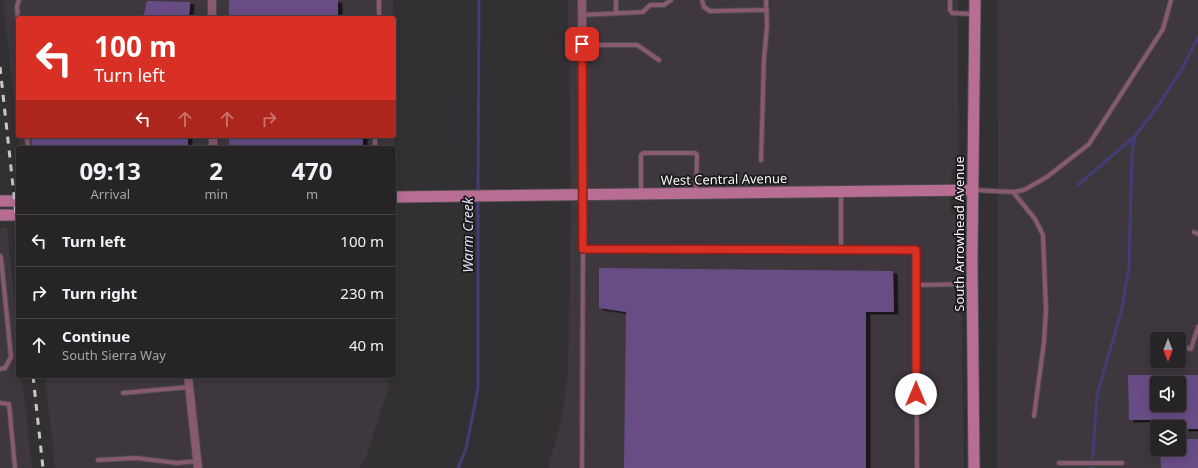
<!DOCTYPE html>
<style>
body{margin:0;font-family:"Noto Sans",sans-serif;background:#2e2c2e;color:#f1f3f6;height:100vh;display:flex;flex-direction:column;font-size:15px;white-space:nowrap}
*{box-sizing:border-box;margin:0}
p{font-size:13px;color:#a4a4a7}
.icon{flex:none;width:22px;height:22px;fill:none;stroke:currentColor;stroke-width:2;stroke-linecap:round;stroke-linejoin:round}
.map{position:relative;flex:1;overflow:hidden}
.drawer{position:absolute;left:16px;top:146px;width:380px;height:232px;display:flex;flex-direction:column;background:#262426;border-radius:4px;box-shadow:0 2px 10px #0003,0 0 0 1px #424143}
.drawer>*{flex:none}
.hud{position:absolute;left:16px;top:16px;width:380px;height:122px;border-radius:4px;box-shadow:0 2px 10px #0003,0 0 0 1px #424143;background:#d93025;color:#fff;overflow:hidden}
.needle{width:26px;rotate:180deg}
.tools{position:absolute;left:1150px;top:332px;display:grid;gap:8px}
.tools a{display:grid;place-items:center;width:36px;height:36px;border-radius:4px;background:#262426;box-shadow:0 2px 10px #0003,0 0 0 1px #424143;font-size:20px}
.pin{position:absolute;display:grid;place-items:center;width:34px;height:34px;color:#fff;margin:-17px;border-radius:8px;box-shadow:0 2px 6px #0006}
.me{position:absolute;width:44px;margin:-22px;rotate:0deg;stroke-linejoin:round;filter:drop-shadow(0 0 3px #0008)}
.turn{display:flex;align-items:center;gap:14px;height:84px;padding:0 12px;font-size:18px}
.turn .icon{width:52px;height:52px;stroke-width:2.5}
.turn b{display:block;font-size:28px;line-height:34px}
.lanes{display:flex;align-items:center;height:38px;padding:0 12px;background:#0003;justify-content:center;gap:20px;direction:ltr}
.lanes .off{opacity:.35}
.eta{display:flex;justify-content:space-evenly;align-items:center;height:68px;text-align:center}
.eta b{font-size:24px;font-weight:700;line-height:28px}
ul{padding:0;list-style:none}
li{display:flex;align-items:center;gap:12px;height:52px;padding:0 12px;border-top:1px solid #424143}
li div{flex:1}
li b{display:block;font-size:15px}
li em{font-style:normal}
.map>svg:first-child{display:block}
</style>
<div class="map">
<svg width="1198" height="468" viewBox="0 0 1198 468">
<defs>
<filter id="shadow"><feDropShadow dx="4.5" dy="2.5" stdDeviation="0" flood-color="#0009"/></filter>
</defs>
<rect width="100%" height="100%" fill="#323032"/>
<path fill="#3e373e" fill-rule="evenodd" d="M3,0H393V18H18V134Z
M568,0H958L959,161L951,173L950,212L960,220L964,468H548L561,421L568,374L571,207Z
M998,0H1198V468H997ZM1157,339H1179V361H1157ZM1157,383H1179V405H1157ZM1157,427H1179V449H1157Z
M18,136H394V148H20Z
M0,228H7L18,334V376H22L32,468H0Z
M45,376H388V389L366,457L359,468H55Z"/>
<g fill="none" stroke-linecap="round" stroke-linejoin="round">
<path stroke="#413e77" stroke-width="3" d="M1078,185L1135,136
M478,193L479,0
M458,468L466,449L478,388V198
M1092,468L1097,395L1122,309L1129,267L1132,153L1135,136L1158,106L1182,69L1198,37"/>
</g>
<path fill="#684d85" fill-rule="evenodd" filter="url(#shadow)" d="M229,0H338V18H229Z
M147,1L190,2L189,18H143Z
M31,136H188V148H32Z
M229,136H363V148H229Z
M599,268L893,271L894,312H866V468H624L626,312L599,308Z
M1128,375H1198V429H1184V420H1129ZM1157,383H1179V405H1157Z
M1179,439H1198V468H1161L1160,449H1179Z"/>
<g fill="none" stroke-linecap="round" stroke-linejoin="round">
<defs>
<path id="lane" d="M616,0V13
M702,0L704,7L710,11L767,10
M950,0V10L952,13L974,14
M582,15L643,12L650,5H664L671,0
M379,18V0
M18,20L17,6L19,0
M582,45H637L659,60
M27,136L28,148
M375,136V148
M761,160L764,59L767,26L766,0
M974,190L1013,192L1024,190L1047,177L1089,144L1163,29L1171,0
M841,192V250H916L917,468
M1013,192L1035,219L1043,235L1046,310L1044,342L1034,416
M641,193V155L643,153H695L697,155L696,193
M583,196V249L841,250
M1194,232L1198,234
M0,256L1,258L11,357L5,368L0,369
M916,285L972,284
M1179,346L1191,349L1198,327
M123,393L189,387
M0,403L9,404L15,468
M98,460L136,458L177,463L197,461
M1059,463H1122
M582,468L583,249"/>
<path id="street" d="M212,0V18
M582,0L583,194
M213,136V148
M188,376L198,468"/>
<path id="secondary" d="M394,197L973,190
M0,201H18
M0,215H18
M974,468L972,260L975,0"/>
</defs>
<use href="#lane" stroke="#4d4b4d" stroke-width="6"/>
<use href="#street" stroke="#4d4b4d" stroke-width="10"/>
<use href="#secondary" stroke="#4d4b4d" stroke-width="13"/>
<use href="#lane" stroke="#88596f" stroke-width="4"/>
<use href="#street" stroke="#88596f" stroke-width="8"/>
<use href="#secondary" stroke="#b86e92" stroke-width="11"/>
<path stroke="#c9c7c9" stroke-width="3" stroke-dasharray="7 7" stroke-linecap="butt" d="M0,67L18,232
M33,376L43,468"/>
</g>
<g fill="none" stroke-linecap="round" stroke-linejoin="round">
<defs>
<path id="route" d="M582,44L583,249L916,250V394"/>
</defs>
<use href="#route" stroke="#8d1f18" stroke-width="10"/>
<use href="#route" stroke="#d93025" stroke-width="7"/>
</g>
<g text-anchor="middle" dominant-baseline="central" stroke-width="3.5" stroke-linejoin="round" paint-order="stroke">
<g font-size="13" fill="#f6f4f6" stroke="#1a191a">
<text transform="translate(724 179) rotate(-1)">West Central Avenue</text>
<text transform="translate(959 234) rotate(-90)">South Arrowhead Avenue</text>
</g>
<g font-size="14" font-style="italic" fill="#e0e1f3" stroke="#1a191a">
<text transform="translate(467 235) rotate(-90)">Warm Creek</text>
</g>
</g>
</svg>
<div class="tools">
<a><svg class="needle" viewBox="-14 -14 28 28"><path d="M0-13l5 13h-10z" fill="#e53935"/><path d="M0 13l5-13h-10z" fill="#a4a4a7"/></svg></a>
<a><svg class="icon" aria-label="sound" viewBox="0 0 24 24"><path d="M4 9h4l5-4v14l-5-4H4zM17 9q2 3 0 6"/></svg></a>
<a><svg class="icon" aria-label="layers" viewBox="0 0 24 24"><path d="M12 4l9 5-9 5-9-5zM3 14l9 5 9-5"/></svg></a>
</div>
<div class="pin" style="left:582px;top:44px;background:#d93025"><svg class="icon" aria-label="arrive" viewBox="0 0 24 24"><path d="M6 21V4h12l-3 4 3 4H6"/></svg></div>
<svg class="me" style="left:916px;top:394px" viewBox="-20 -20 40 40"><circle r="19" fill="#fff"/><path d="M0-13L10 11 0 6-10 11z" fill="#d93025"/></svg>
<div class="hud">
<div class="turn"><svg class="icon" aria-label="left" viewBox="0 0 24 24"><path d="M17 20v-9H6M10 6l-5 5 5 5"/></svg><div><b>100 m</b>Turn left</div></div>
<div class="lanes"><svg class="icon" aria-label="left" viewBox="0 0 24 24"><path d="M17 20v-9H6M10 6l-5 5 5 5"/></svg><svg class="icon off" aria-label="ahead" viewBox="0 0 24 24"><path d="M12 20V5M6 11l6-6 6 6"/></svg><svg class="icon off" aria-label="ahead" viewBox="0 0 24 24"><path d="M12 20V5M6 11l6-6 6 6"/></svg><svg class="icon off" aria-label="right" viewBox="0 0 24 24"><path d="M7 20v-9h11M14 6l5 5-5 5"/></svg></div>
</div>
<section class="drawer">
<div class="eta">
<div><b>09:13</b><p>Arrival</p></div>
<div><b>2</b><p>min</p></div>
<div><b>470</b><p>m</p></div>
</div>
<ul>
<li><svg class="icon" aria-label="left" viewBox="0 0 24 24"><path d="M17 20v-9H6M10 6l-5 5 5 5"/></svg><div><b>Turn left</b></div><em>100 m</em></li>
<li><svg class="icon" aria-label="right" viewBox="0 0 24 24"><path d="M7 20v-9h11M14 6l5 5-5 5"/></svg><div><b>Turn right</b></div><em>230 m</em></li>
<li><svg class="icon" aria-label="ahead" viewBox="0 0 24 24"><path d="M12 20V5M6 11l6-6 6 6"/></svg><div><b>Continue</b><p>South Sierra Way</p></div><em>40 m</em></li>
</ul>
</section>
</div>
